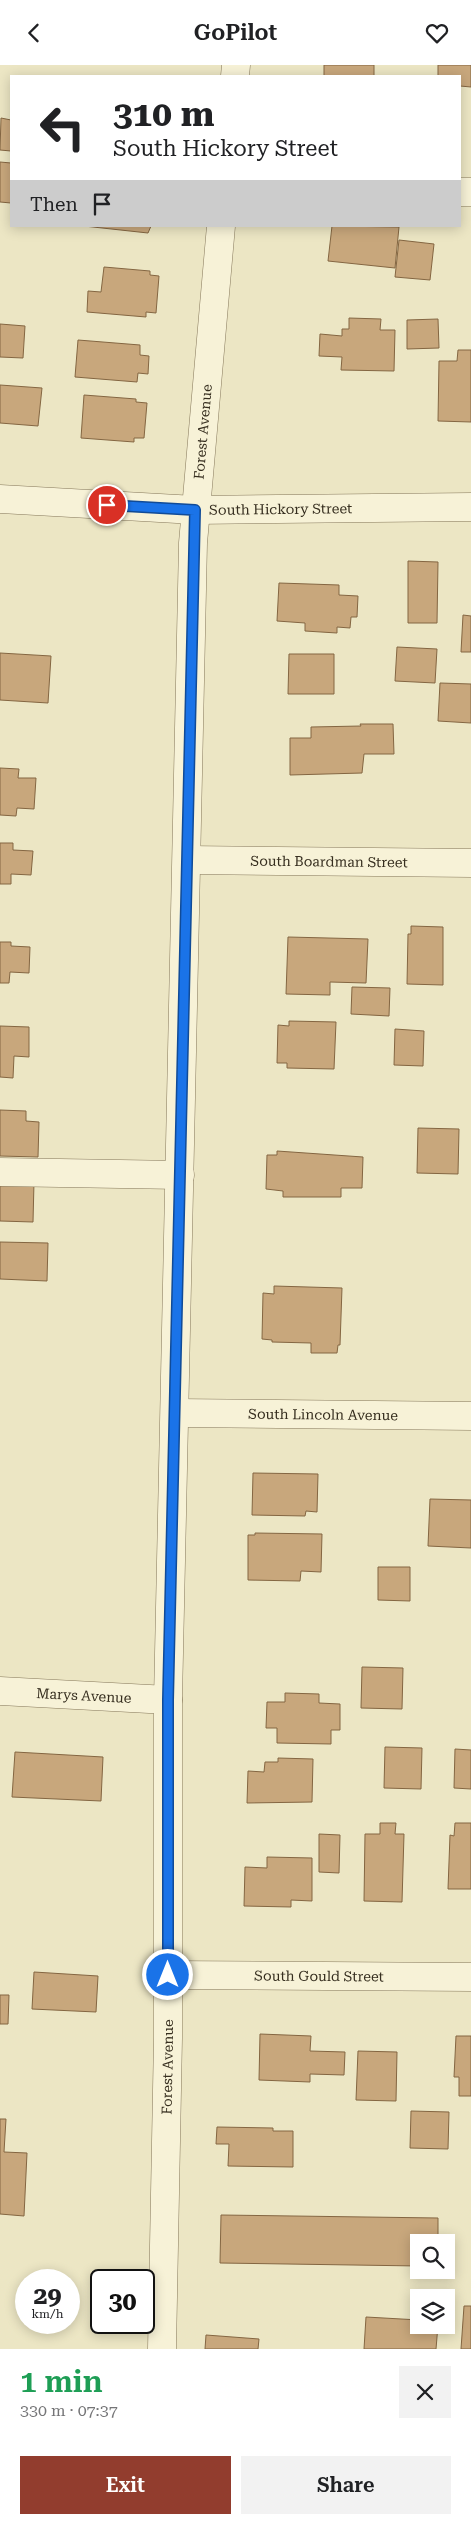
<!DOCTYPE html>
<meta charset="utf-8">
<style>
body{margin:0;font-family:"Roboto Serif",serif;background:#f2f2f2;color:#202124;height:100vh;display:flex;flex-direction:column;font-size:19px;white-space:nowrap}
*{box-sizing:border-box;margin:0}
p{font-size:16px;color:#757577}
.icon{flex:none;width:28px;height:28px;fill:none;stroke:currentColor;stroke-width:2;stroke-linecap:round;stroke-linejoin:round}
.map{position:relative;height:2284px;overflow:hidden}
.details{display:flex;flex-direction:column;background:#fff;flex:1}
.details>*{flex:none}
.banner{position:absolute;left:10px;top:10px;width:451px;height:152px;border-radius:0px;box-shadow:0 2px 12px #0003;background:#fff;color:#202124;overflow:hidden}
.buttons{position:absolute;left:410px;top:2169px;display:grid;gap:10px}
.buttons a{display:grid;place-items:center;width:45px;height:45px;border-radius:0px;background:#fff;box-shadow:0 2px 12px #0003;font-size:25px}
.speed{position:absolute;left:15px;top:2204px;display:flex;gap:10px;font-size:25px;font-weight:700;text-align:center}
.speed>*{display:grid;place-content:center;width:65px;height:65px;border-radius:50%;background:#fff;box-shadow:0 2px 12px #0003;line-height:1}
.speed small{font-size:12px;font-weight:400}
.speed .limit{border:2px solid #111;border-radius:8px;background:#fff;color:#111}
.pin{position:absolute;display:grid;place-items:center;width:42px;height:42px;color:#fff;margin:-21px;border:2px solid #fff;border-radius:50%;box-shadow:0 1px 5px #0007}
.me{position:absolute;width:55px;margin:-28px;rotate:0deg;stroke-linejoin:round;filter:drop-shadow(0 0 4px #0008)}
.turn{display:flex;align-items:center;gap:18px;height:105px;padding:0 20px;font-size:22px}
.turn .icon{width:65px;height:65px;stroke-width:2.5}
.turn b{display:block;font-size:35px;line-height:42px}
.then{display:flex;align-items:center;height:48px;padding:0 20px;background:#0003;gap:10px;font-size:19px}
.round{display:grid;place-items:center;flex:none;width:52px;height:52px;border-radius:0px;background:#f2f2f2}
.head{display:flex;align-items:center;justify-content:space-between;height:85px;padding:0 20px}
h1{font-size:30px;font-weight:600;line-height:38px;color:#1e9e55}
.action{display:flex;gap:10px;margin-top:auto;padding:10px 20px}
.action a{flex:1;height:58px;border-radius:0px;background:#923d2e;color:#fff;font-size:20px;font-weight:600;line-height:58px;text-align:center}
.action a+a{background:#f2f2f2;color:#202124}
header{display:flex;justify-content:space-between;align-items:center;height:65px;padding:0 20px;background:#fff;font-size:22px;font-weight:600}
.map>svg:first-child{display:block}
</style>
<header><svg class="icon" aria-label="back" viewBox="0 0 24 24"><path d="M15 5l-7 7 7 7"/></svg>GoPilot<svg class="icon" aria-label="heart" viewBox="0 0 24 24"><path d="M12 20l-8-8c-3-5 5-10 8-4 3-6 11-1 8 4z"/></svg></header>
<div class="map">
<svg width="471" height="2284" viewBox="0 0 471 2284">
<rect width="100%" height="100%" fill="#ece6c4"/>
<path fill="#c8a77c" stroke="#846642" d="M324,0H374V11H324Z
M438,0H471V22L460,21V11H438Z
M1,53L11,55V86L0,85Z
M0,97L11,98V138L0,137Z
M84,161H151L148,168Z
M332,161L399,162L395,203L328,196Z
M399,175L434,179L430,215L395,212Z
M104,202L150,206V210L159,211L156,248L146,247V252L87,247L88,226L101,227Z
M349,253L381,254L380,265H395L394,306L341,305L342,292L319,291L320,269L342,271V264H349Z
M438,254L439,283L407,284V255Z
M0,259L25,261L23,293L0,292Z
M78,275L140,280V290L149,291L148,309L138,308L137,317L75,312Z
M458,285H471V357L438,356L439,296H457Z
M0,320L42,323L38,361L0,358Z
M84,330L136,334V337L147,338L144,373H134V377L81,373Z
M408,496L438,497L437,558H408Z
M279,518L339,520V530L358,531L357,552H351L350,563L337,562V568L305,566V558L277,556Z
M463,550L471,551V587H461Z
M397,582L437,584L435,618L395,616Z
M0,588L51,591L48,638L0,635Z
M289,589H334V629H288Z
M440,618L471,619V658L438,656Z
M360,659H393L394,689H364L362,708L290,710V673H311V662L361,661Z
M0,703L19,704L18,713H36L34,744L17,743L16,751L0,750Z
M0,778H13V785L33,786L31,810L11,809V819H0Z
M411,861L443,862V920L407,919L408,869H411Z
M288,872L368,874L366,918L330,917V930L286,929Z
M0,877H11V881L30,882L29,908L10,907L9,918H0Z
M352,922L390,923L389,951L351,949Z
M289,956L336,957L334,1004L287,1003V998H277L278,960L289,961Z
M0,961L29,962V992L14,991L13,1013L0,1012Z
M395,964L424,966L423,1001L394,1000Z
M0,1045L26,1046V1056L39,1057L38,1092L0,1091Z
M418,1063L459,1064L458,1109L417,1108Z
M277,1086L363,1092L362,1123H341V1132H283V1126L266,1124L267,1090H277Z
M0,1117H34L33,1157L0,1156Z
M0,1177L48,1178L47,1216L0,1214Z
M274,1221L342,1223L340,1280H338L337,1288H311V1278L272,1277V1275L262,1274L263,1228L274,1229Z
M253,1408L318,1409L317,1447L306,1446L305,1451L252,1450Z
M430,1434L471,1435V1483L428,1481Z
M255,1468L322,1469L321,1507L301,1506L300,1516L248,1515V1470H255Z
M378,1502H410V1536L378,1535Z
M362,1602L403,1603L402,1644L361,1643Z
M285,1628L319,1629V1638L340,1639V1665H331V1679L277,1678V1663H266L267,1637H285Z
M385,1682L422,1683L421,1724L384,1723Z
M455,1684L471,1685V1724L454,1723Z
M15,1687L103,1692L101,1736L12,1732Z
M278,1693L313,1694L312,1737L247,1738L248,1706L264,1707L265,1697H278Z
M380,1758H396L395,1769H404L402,1837L364,1836L365,1769H380Z
M455,1758H471V1824H448L450,1770L454,1771Z
M319,1769L340,1770L339,1808L319,1807Z
M267,1792L312,1793V1836L291,1835V1842L244,1841L245,1802L267,1803Z
M34,1907L98,1911L96,1947L32,1944Z
M0,1930H9L8,1959H0Z
M260,1969L311,1971L310,1986L345,1987L344,2010L310,2009V2017L259,2015Z
M456,1971H471V2031H459V2012H454Z
M358,1986L397,1987L396,2036L356,2035Z
M411,2046L449,2047L448,2084L410,2083Z
M0,2054H6L4,2087L27,2088L24,2151L0,2149Z
M217,2062L273,2063V2066H293V2102L228,2101L229,2079H216Z
M221,2150L438,2153V2178H419V2201L220,2198Z
M464,2241H471V2284H461Z
M366,2252L419,2255V2260H438L436,2284H364Z
M206,2270L259,2274L258,2284H205Z"/>
<g fill="none" stroke-linecap="round" stroke-linejoin="round">
<defs>
<g id="minor">
<path d="M235,11L236,0"/>
<path d="M460,127H471"/>
<path id="s1" d="M0,434L195,445L471,442"/>
<path id="s2" d="M187,795L471,798"/>
<path d="M0,1107L180,1110"/>
<path id="s3" d="M175,1348L471,1351"/>
<path id="s4" d="M0,1626L168,1635"/>
<path id="s5" d="M168,1910L471,1912"/>
<path id="s6" d="M162,2284L168,1973V1635L193,478L221,161"/>
</g>
</defs>
<use href="#minor" stroke="#86785b" stroke-width="29"/>
<use href="#minor" stroke="#f7f2d7" stroke-width="28"/>
</g>
<g fill="none" stroke-linecap="round" stroke-linejoin="round">
<defs>
<path id="route" d="M107,440L195,445L168,1635V1910"/>
</defs>
<use href="#route" stroke="#114b97" stroke-width="12"/>
<use href="#route" stroke="#1a73e8" stroke-width="9"/>
</g>
<g text-anchor="middle" dominant-baseline="central" stroke-width="4.5" stroke-linejoin="round" paint-order="stroke">
<g font-size="14" fill="#362e1f" stroke="#f4efd3">
<text stroke="none"><textPath href="#s6" startOffset="1918">Forest Avenue</textPath></text>
<text stroke="none"><textPath href="#s1" startOffset="281">South Hickory Street</textPath></text>
<text stroke="none"><textPath href="#s2" startOffset="142">South Boardman Street</textPath></text>
<text stroke="none"><textPath href="#s3" startOffset="148">South Lincoln Avenue</textPath></text>
<text stroke="none"><textPath href="#s4" startOffset="84">Marys Avenue</textPath></text>
<text stroke="none"><textPath href="#s5" startOffset="151">South Gould Street</textPath></text>
<text stroke="none"><textPath href="#s6" startOffset="282">Forest Avenue</textPath></text>
</g>
</g>
</svg>
<div class="buttons">
<a><svg class="icon" aria-label="search" viewBox="0 0 24 24"><circle cx="10" cy="10" r="6"/><path d="M15 15l6 6"/></svg></a>
<a><svg class="icon" aria-label="layers" viewBox="0 0 24 24"><path d="M12 4l9 5-9 5-9-5zM3 14l9 5 9-5"/></svg></a>
</div>
<div class="speed"><div>29<small>km/h</small></div><div class="limit">30</div></div>
<div class="pin" style="left:107px;top:440px;background:#d93025"><svg class="icon" aria-label="arrive" viewBox="0 0 24 24"><path d="M6 21V4h12l-3 4 3 4H6"/></svg></div>
<svg class="me" style="left:168px;top:1910px" viewBox="-20 -20 40 40"><circle r="17" fill="#1a73e8" stroke="#fff" stroke-width="3"/><path d="M0-11L8 9 0 5-8 9z" fill="#fff"/></svg>
<div class="banner">
<div class="turn"><svg class="icon" aria-label="left" viewBox="0 0 24 24"><path d="M17 20v-9H6M10 6l-5 5 5 5"/></svg><div><b>310 m</b>South Hickory Street</div></div>
<div class="then">Then<svg class="icon" aria-label="arrive" viewBox="0 0 24 24"><path d="M6 21V4h12l-3 4 3 4H6"/></svg></div>
</div>
</div>
<section class="details">
<div class="head"><div><h1>1 min</h1><p>330 m · 07:37</p></div><a class="round"><svg class="icon" aria-label="close" viewBox="0 0 24 24"><path d="M6 6l12 12M18 6L6 18"/></svg></a></div>
<div class="action"><a>Exit</a><a>Share</a></div>
</section>
